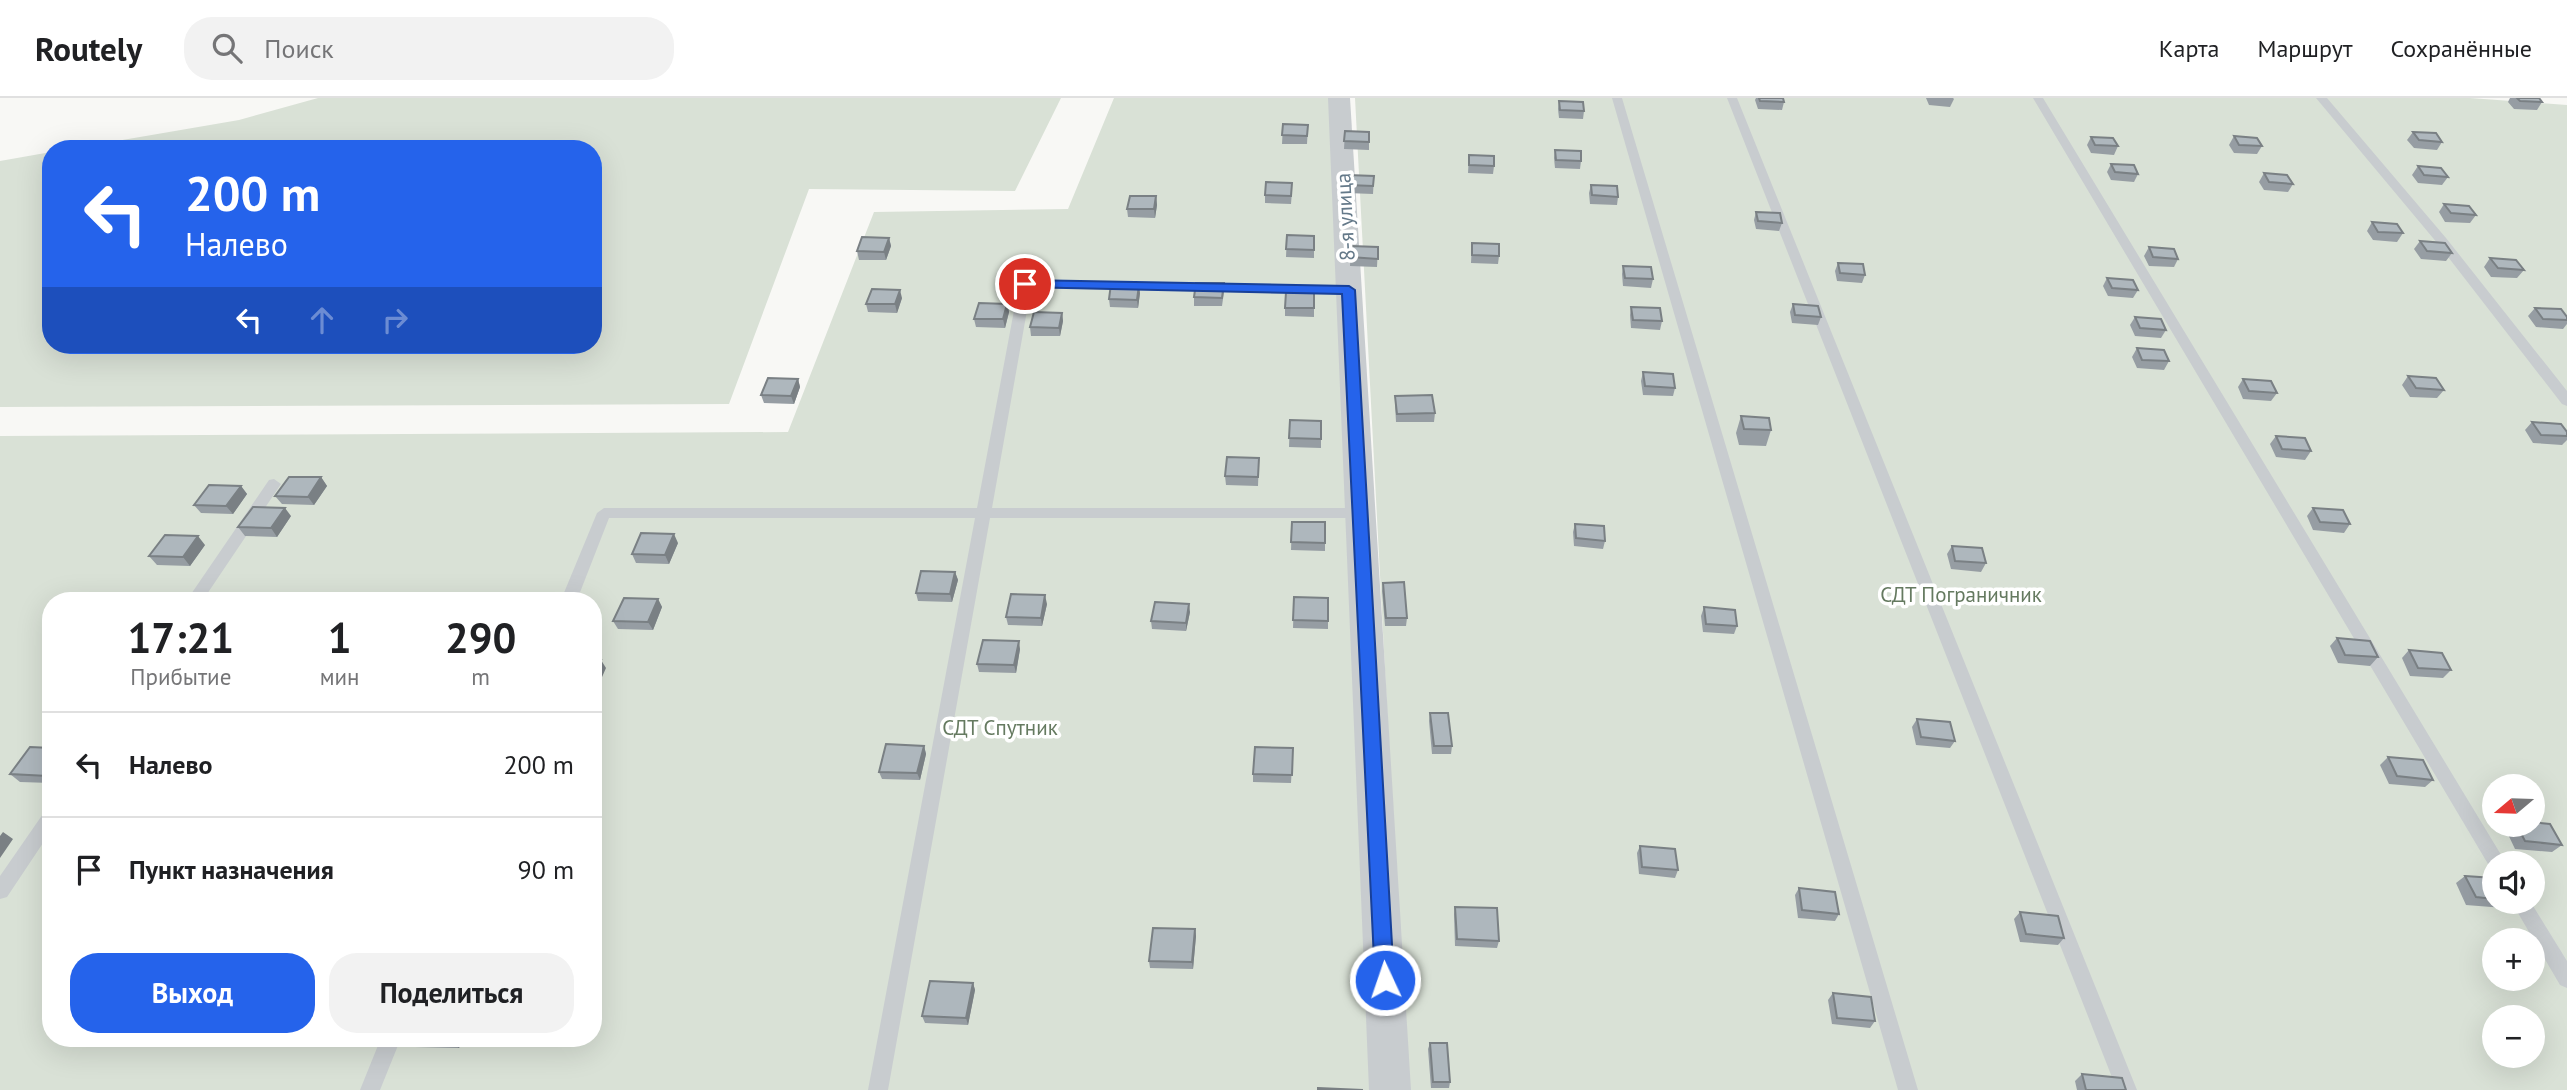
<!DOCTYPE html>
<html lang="ru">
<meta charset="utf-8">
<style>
body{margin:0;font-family:"PT Sans",sans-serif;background:#f2f2f2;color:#202124;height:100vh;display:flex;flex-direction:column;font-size:26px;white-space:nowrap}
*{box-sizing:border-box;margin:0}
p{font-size:23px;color:#757577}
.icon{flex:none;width:38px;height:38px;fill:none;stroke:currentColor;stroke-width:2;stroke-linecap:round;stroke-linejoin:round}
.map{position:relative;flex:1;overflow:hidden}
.details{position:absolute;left:42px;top:494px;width:560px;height:455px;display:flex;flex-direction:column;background:#fff;border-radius:28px;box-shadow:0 7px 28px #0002}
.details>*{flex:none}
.guide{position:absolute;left:42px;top:42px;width:560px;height:214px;border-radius:28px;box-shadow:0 7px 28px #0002;background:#2563eb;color:#fff;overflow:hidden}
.needle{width:46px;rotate:251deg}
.buttons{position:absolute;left:2482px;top:676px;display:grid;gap:14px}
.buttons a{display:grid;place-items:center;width:63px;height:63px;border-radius:50%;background:#fff;box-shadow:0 7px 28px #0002;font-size:35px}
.pin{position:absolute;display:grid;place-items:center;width:60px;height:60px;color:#fff;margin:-30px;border:4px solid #fff;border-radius:50%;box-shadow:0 2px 7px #0007}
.me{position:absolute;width:77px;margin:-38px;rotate:357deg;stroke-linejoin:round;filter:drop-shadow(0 0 5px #0008)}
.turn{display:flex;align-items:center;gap:24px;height:147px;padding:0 28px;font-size:32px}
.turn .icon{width:91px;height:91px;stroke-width:2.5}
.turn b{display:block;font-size:49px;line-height:60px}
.lanes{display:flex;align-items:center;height:66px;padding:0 28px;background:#0003;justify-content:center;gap:35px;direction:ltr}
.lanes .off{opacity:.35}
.eta{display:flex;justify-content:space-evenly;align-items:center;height:119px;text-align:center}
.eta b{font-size:42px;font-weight:700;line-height:49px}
.button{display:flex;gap:14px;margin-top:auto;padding:14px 28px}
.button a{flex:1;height:80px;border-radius:28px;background:#2563eb;color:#fff;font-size:28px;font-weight:700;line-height:80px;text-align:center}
.button a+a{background:#f2f2f2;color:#202124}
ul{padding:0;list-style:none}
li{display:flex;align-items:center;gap:21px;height:105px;padding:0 28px;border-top:2px solid #e0e0e0}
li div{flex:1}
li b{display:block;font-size:26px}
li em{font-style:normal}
header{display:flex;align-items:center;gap:42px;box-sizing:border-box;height:98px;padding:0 35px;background:#fff;border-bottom:2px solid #e0e0e0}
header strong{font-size:33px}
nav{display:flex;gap:38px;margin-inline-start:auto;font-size:24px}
.search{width:490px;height:63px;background:#f2f2f2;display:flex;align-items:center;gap:18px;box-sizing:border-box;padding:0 24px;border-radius:28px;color:#757577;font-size:26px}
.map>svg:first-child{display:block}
</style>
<header>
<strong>Routely</strong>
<div class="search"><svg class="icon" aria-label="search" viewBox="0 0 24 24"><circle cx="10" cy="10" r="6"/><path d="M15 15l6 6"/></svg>Поиск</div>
<nav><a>Карта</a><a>Маршрут</a><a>Сохранённые</a></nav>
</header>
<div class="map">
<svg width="2567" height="992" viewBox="0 0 2567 992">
<rect width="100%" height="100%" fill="#f8f8f5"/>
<path fill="#d9e1d6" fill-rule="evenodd" d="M318,0H1061L1015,93L809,91L729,306L0,309V63L51,54V247H593V51H70L239,22Z
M1114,0H1335L1381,992H0V338L788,334L874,114L1068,111ZM51,502H593V940H51Z
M1355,0H2470L2567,7V992H1407ZM2494,688H2532V726H2494ZM2494,765H2532V803H2494ZM2494,842H2532V880H2494ZM2494,919H2532V957H2494Z"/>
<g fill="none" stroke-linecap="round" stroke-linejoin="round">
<path fill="#c8cccf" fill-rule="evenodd" d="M1612,0H1622L1918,992H1898Z
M1727,0H1737L2137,992H2117Z
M2033,0H2043L2506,765H2494V772L2491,771Z
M2316,0H2327L2446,140L2567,293V308L2562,306L2438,146Z
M1028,166L1034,170L1032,182L1349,188L1355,192L1349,196L1031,190L992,410H1360L1367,415L1360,420H990L888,992H868L975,420H609L577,502H561L597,415L604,410H977L1022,170Z
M274,381L281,386L203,502H187L269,382Z
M51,710V733L7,799L0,801V778L45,713Z
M2511,803H2530L2567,863V890L2560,887Z
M381,940H401L380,992H360Z"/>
<path fill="#c8cccf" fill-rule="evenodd" d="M1328,0H1350L1411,992H1369Z"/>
</g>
<path fill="#969da3" d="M1756,0H1783L1784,4L1782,12L1758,11L1755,2Z
M1926,0H1953L1954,1L1950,9L1929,7Z
M2510,0H2539L2542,4L2537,12L2514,11L2508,4Z
M1559,3L1584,13L1583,21L1559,20L1558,11Z
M1283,26L1308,27L1307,46H1282Z
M1345,33L1369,34V52L1344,51Z
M2413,34L2442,44L2437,52L2414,50L2407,42Z
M2234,38L2262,48L2257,56L2234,55L2229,47Z
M2091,39L2118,48L2114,57L2091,55L2087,47Z
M1555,52L1581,63L1580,71L1555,70L1554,60Z
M1469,57L1494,68L1493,76L1468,75Z
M2111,66L2138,76L2134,84L2111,82L2107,74Z
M2418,68L2448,79L2442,87L2418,85L2412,77Z
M2264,75L2293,86L2288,94L2264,92L2259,84Z
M1348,77L1374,78L1373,96L1347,95Z
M1591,87L1618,99L1617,107L1590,106L1589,95Z
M1292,93L1291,106L1265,105V97Z
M1156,98L1157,107L1155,120L1128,119L1127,111Z
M2444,106L2476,117L2470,125L2445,124L2439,114Z
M1756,114L1782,125L1779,133L1756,131L1754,122Z
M2372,124L2403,135L2397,144L2373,142L2367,133Z
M1287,137L1314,138V160L1286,159Z
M889,140L891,148L886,162H859L857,153Z
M2420,143L2452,155L2446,163L2421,161L2414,151Z
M1472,145L1499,158L1498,166L1471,165Z
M1351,148L1378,149L1377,169L1350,168Z
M2149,149L2178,161L2174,169L2149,168L2144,158Z
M2490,160L2524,172L2517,180L2491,179L2484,169Z
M1838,165L1865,177L1862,185L1837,183L1835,173Z
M1623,168L1653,181L1651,190L1623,188L1622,176Z
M2107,180L2138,192L2133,200L2108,198L2103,188Z
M1224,194L1222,208H1194V199Z
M1140,195L1138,210L1110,209L1109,201Z
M1314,195V219L1285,218V210Z
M902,200L897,215L868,214L866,206Z
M1007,206L1009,214L1005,230L976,229L974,221Z
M1793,206L1821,219L1818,227L1792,225L1790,214Z
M1631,209L1662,223L1660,232L1631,230L1630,217Z
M2535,210L2567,219V226L2563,231L2536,229L2528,218Z
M1062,215L1063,223L1060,238H1031L1030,229Z
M2135,219L2166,232L2161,240L2135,238L2130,227Z
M2137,250L2169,263L2164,272L2137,270L2132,259Z
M1643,274L1675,290L1673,298L1643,297L1641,283Z
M2408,278L2444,292L2437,300L2410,299L2402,287Z
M798,281L800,289L794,306L764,305L761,297Z
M2243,281L2277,295L2271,303L2243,301L2238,289Z
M1395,298L1435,315L1434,324H1396L1395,306Z
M1741,318L1771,332L1766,348L1739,347L1736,335Z
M1290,322L1321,323V350L1289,349Z
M2532,324L2567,334V342L2562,347L2533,345L2525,332Z
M2276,338L2311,353L2305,362L2276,359L2270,346Z
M1259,360L1258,388L1226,387L1225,378Z
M321,379L327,388L314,407L282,406L275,398Z
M241,388L247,396L233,416L201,415L194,407Z
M2313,410L2350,426L2344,435L2313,432L2307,418Z
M291,418L277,439L245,438L238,429Z
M1292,424H1325V453L1291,452Z
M1575,426L1605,443L1603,451L1574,448L1573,434Z
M678,445L669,466L636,465L632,456Z
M205,447L190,468L157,467L149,458Z
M1952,448L1986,465L1981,474L1951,471L1947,456Z
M955,474L958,482L952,504L918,503L916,495Z
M1383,485L1407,520L1406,528H1385L1382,493Z
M1294,499L1328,500V531L1293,530Z
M658,501L662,509L653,532L618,531L613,523Z
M1047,506L1042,528L1008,527L1006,519Z
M1704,509L1737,528L1734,536L1703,534L1701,518Z
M1190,514L1186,533L1152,531L1151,523Z
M2337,540L2378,559L2370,568L2338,565L2330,548Z
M1020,551L1016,575L979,574L977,566Z
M2409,552L2451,572L2443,580L2410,578L2402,560Z
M1430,615L1452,648L1451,656H1432L1429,623Z
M1917,621L1955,643L1950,650L1916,647L1912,629Z
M924,648L926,656L920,682L882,681L879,674Z
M51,650V685L20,684L10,676Z
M1293,650L1291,685L1253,684V676Z
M2388,659L2433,682L2425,689L2389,686L2380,667Z
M2509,726H2532L2562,747L2552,754L2515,751L2505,730Z
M1640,748L1678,772L1675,780L1639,776L1637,755Z
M2465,778L2494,780V803H2514L2504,810L2466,807L2456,785Z
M1799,790L1839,816L1835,823L1798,820L1795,797Z
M1455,809L1499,843L1497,850L1455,848L1454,816Z
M2020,814L2064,840L2058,847L2020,844L2014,821Z
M1195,831L1196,838L1193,871L1150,870L1149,863Z
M973,885L975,892L968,927L925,925L922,918Z
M1833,895L1875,923L1870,930L1832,926L1828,902Z
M329,940H374L373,942Z
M463,940L459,950L415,949L408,942Z
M1430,945L1450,984L1449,990H1431L1428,951Z
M2082,976L2126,992H2077L2075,983Z"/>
<path fill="#7a8084" d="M1156,98L1157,107L1155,120L1154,111Z
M889,140L891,148L886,162L884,154Z
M1139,187L1140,195L1138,210L1137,202Z
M900,192L902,200L897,215L895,206Z
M1007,206L1009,214L1005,230L1003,221Z
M1062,215L1063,223L1060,238L1059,230Z
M798,281L800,289L794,306L791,298Z
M321,379L327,388L314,407L308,399Z
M241,388L247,396L233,416L226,408Z
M285,410L291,418L277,439L271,430Z
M674,436L678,445L669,466L665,457Z
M198,438L205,447L190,468L183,459Z
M955,474L958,482L952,504L950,496Z
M1045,497L1047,506L1042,528L1041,520Z
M658,501L662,509L653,532L648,524Z
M1189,506L1190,514L1186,533V525Z
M1019,543L1020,551L1016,575L1014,567Z
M601,562L606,570L595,595L593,591V581Z
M924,648L926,656L920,682L917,675Z
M3,734L13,741L0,760V738Z
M1195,831L1196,838L1193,871L1192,864Z
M973,885L975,892L968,927L966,920Z
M453,940H463L459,950L452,944Z"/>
<path fill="#aeb7bd" stroke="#7a8084" stroke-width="2" d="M1759,0H1783L1784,4L1760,3Z
M2517,0H2539L2542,4L2520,3Z
M1559,3L1583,4L1584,13L1560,12Z
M1283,26L1308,27L1307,38L1282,37Z
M1345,33L1369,34V44L1344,43Z
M2413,34L2436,35L2442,44L2419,42Z
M2234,38L2257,40L2262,48L2239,47Z
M2091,39L2113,40L2118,48L2095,47Z
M1555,52L1581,53V63L1556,62Z
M1469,57L1494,58V68L1469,67Z
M2111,66L2134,67L2138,76L2115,74Z
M2418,68L2441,70L2448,79L2424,77Z
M2264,75L2287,77L2293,86L2269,84Z
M1348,77L1374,78L1373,88L1348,87Z
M1266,84L1292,85L1291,98L1265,97Z
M1591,87L1617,88L1618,99L1592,97Z
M1130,98H1156L1154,111H1127Z
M2444,106L2469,108L2476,117L2451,115Z
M1756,114L1780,115L1782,125L1758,123Z
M2372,124L2397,126L2403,135L2378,134Z
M1287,137L1314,138V152L1286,151Z
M862,139L889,140L884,154L857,153Z
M2420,143L2445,145L2452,155L2427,153Z
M1472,145L1499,146V158L1472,157Z
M1351,148L1378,149V161L1350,159Z
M2149,149L2174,151L2178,161L2153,159Z
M2490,160L2516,162L2524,172L2498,170Z
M1838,165L1863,166L1865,177L1840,175Z
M1623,168L1651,169L1653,181L1625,180Z
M2107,180L2133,182L2138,192L2112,190Z
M1196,185H1224L1222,200L1194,199Z
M1111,186L1139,187L1137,202L1109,201Z
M872,191L900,192L895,206H866Z
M1286,194L1314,195V210H1285Z
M979,205L1007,206L1003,221H974Z
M1793,206L1818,208L1821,219L1795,217Z
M1631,209L1660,210L1662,223L1633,222Z
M2535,210L2561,211L2567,219V222L2543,221Z
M1034,214L1062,215L1059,230L1030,229Z
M2135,219L2161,221L2166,232L2140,230Z
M2137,250L2164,252L2169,263L2142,262Z
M1643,274L1673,276L1675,290L1645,288Z
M2408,278L2436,280L2444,292L2416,290Z
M768,280L798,281L791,298L761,297Z
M2243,281L2271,283L2277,295L2249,293Z
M1432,297L1435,315L1397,316L1395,298Z
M1741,318L1769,320L1771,332L1744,331Z
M1290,322L1321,323V341L1289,340Z
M2532,324L2561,326L2567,334V338L2541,337Z
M2276,338L2305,340L2311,353L2282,351Z
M1227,359L1259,360L1258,379L1225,378Z
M289,379H321L308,399L275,398Z
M209,387L241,388L226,408L194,407Z
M253,409L285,410L271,430L238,429Z
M2313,410L2343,412L2350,426L2320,424Z
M1292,424H1325V445L1291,444Z
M1575,426L1604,428L1605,443L1576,440Z
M641,435L674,436L665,457L632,456Z
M165,437L198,438L183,459L149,458Z
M1952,448L1982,450L1986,465L1955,463Z
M921,473L955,474L950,496L916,495Z
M1404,484L1407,520H1386L1383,485Z
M1011,496L1045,497L1041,520L1006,519Z
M1294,499L1328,500V523L1293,522Z
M624,500L658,501L648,524L613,523Z
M1155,504L1189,506L1186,525L1151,523Z
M1704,509L1735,512L1737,528L1706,526Z
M2337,540L2370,543L2378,559L2345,557Z
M983,542L1019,543L1014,567L977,566Z
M2409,552L2442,555L2451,572L2418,570Z
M593,562H601L593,581Z
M1430,615H1448L1452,648H1434Z
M1917,621L1950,624L1955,643L1921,639Z
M886,646L924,648L917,675L879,674Z
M30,649L51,650V674L48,678L10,676Z
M1255,649L1293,650L1292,677L1253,676Z
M2388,659L2423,662L2433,682L2397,678Z
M2532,724L2550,726L2562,747L2525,743L2516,726H2532Z
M1640,748L1675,751L1678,772L1642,769Z
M2465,778L2494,780V801L2476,799Z
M1799,790L1835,794L1839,816L1802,812Z
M1455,809L1497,810L1499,843L1457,841Z
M2020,814L2058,818L2064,840L2026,836Z
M1153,830L1195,831L1192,864L1149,863Z
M930,883L973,885L966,920L922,918Z
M1833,895L1871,899L1875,923L1837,920Z
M409,940H453L452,944L408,942Z
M1430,945H1447L1450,984H1433Z
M2082,976L2122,980L2126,992H2086Z
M1318,990L1363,992H1318Z"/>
<path fill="#2563eb" stroke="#184099" stroke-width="2" d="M1025,182L1349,188L1355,192L1394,882L1392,888L1385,891L1378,888L1375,882L1342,196L1021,189L1019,186Z"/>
<g text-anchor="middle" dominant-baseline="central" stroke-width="7" stroke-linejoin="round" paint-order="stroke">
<g font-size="21" fill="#647989" stroke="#fff">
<text transform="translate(1345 119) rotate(-93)">8-я улица</text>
</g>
<g font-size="21" fill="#657a60" stroke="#fff">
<text x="1961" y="496">СДТ Пограничник</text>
<text x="1000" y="629">СДТ Спутник</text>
</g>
</g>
</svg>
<div class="buttons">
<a><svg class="needle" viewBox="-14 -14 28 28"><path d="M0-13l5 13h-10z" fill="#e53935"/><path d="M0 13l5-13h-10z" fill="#757577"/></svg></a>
<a><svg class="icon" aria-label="sound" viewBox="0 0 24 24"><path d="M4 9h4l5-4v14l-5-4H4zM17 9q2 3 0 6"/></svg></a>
<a>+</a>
<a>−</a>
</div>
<div class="pin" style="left:1025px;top:186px;background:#d93025"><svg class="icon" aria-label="arrive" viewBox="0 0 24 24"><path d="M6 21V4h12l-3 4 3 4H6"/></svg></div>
<svg class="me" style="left:1385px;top:882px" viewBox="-20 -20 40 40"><circle r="17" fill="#2563eb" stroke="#fff" stroke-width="3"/><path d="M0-11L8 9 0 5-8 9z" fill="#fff"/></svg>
<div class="guide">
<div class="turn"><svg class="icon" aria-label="left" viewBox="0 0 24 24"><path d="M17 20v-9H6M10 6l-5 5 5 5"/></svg><div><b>200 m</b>Налево</div></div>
<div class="lanes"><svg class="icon" aria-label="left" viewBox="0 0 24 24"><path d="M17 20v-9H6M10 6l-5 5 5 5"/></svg><svg class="icon off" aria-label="ahead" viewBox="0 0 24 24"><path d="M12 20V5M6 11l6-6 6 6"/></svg><svg class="icon off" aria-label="right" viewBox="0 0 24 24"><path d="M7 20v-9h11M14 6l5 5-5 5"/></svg></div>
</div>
<section class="details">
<div class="eta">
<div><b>17:21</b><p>Прибытие</p></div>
<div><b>1</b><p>мин</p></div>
<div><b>290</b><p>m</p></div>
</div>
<ul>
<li><svg class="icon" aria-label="left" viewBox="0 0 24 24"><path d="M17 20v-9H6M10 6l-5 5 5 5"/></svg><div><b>Налево</b></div><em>200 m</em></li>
<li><svg class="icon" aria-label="arrive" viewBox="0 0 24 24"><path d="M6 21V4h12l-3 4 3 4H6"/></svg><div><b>Пункт назначения</b></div><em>90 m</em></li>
</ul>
<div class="button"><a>Выход</a><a>Поделиться</a></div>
</section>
</div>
